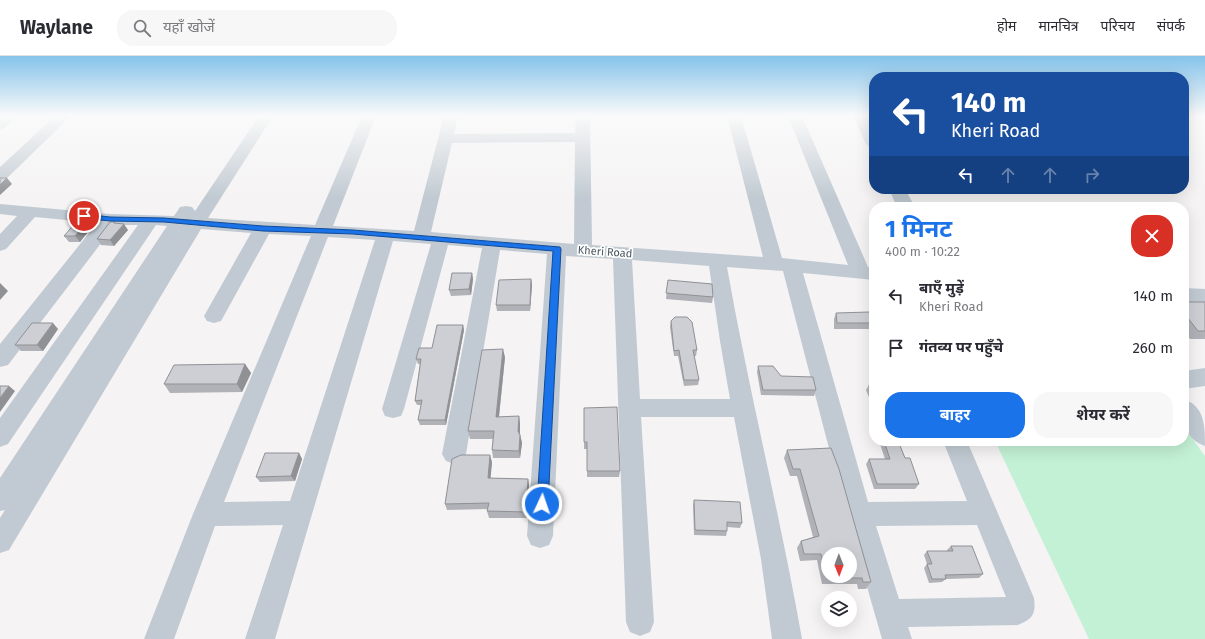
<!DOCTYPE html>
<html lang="hi">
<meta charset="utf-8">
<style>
body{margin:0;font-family:"Fira Sans","Noto Sans Devanagari",sans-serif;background:#f7f7f7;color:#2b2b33;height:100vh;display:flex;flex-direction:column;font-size:15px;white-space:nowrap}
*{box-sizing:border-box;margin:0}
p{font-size:13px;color:#7c7c81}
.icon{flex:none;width:22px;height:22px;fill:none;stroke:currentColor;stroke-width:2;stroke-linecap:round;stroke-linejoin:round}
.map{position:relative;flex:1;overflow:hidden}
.side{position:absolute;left:869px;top:146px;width:320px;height:244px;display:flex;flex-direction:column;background:#fff;border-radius:16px;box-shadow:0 4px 16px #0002}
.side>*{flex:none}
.guide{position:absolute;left:869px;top:16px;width:320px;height:122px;border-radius:16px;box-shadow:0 4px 16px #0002;background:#1a4fa0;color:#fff;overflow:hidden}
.needle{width:26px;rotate:179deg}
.tools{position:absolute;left:821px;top:491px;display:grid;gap:8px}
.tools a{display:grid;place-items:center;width:36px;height:36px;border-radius:50%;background:#fff;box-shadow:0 4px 16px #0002;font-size:20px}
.pin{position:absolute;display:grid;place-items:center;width:34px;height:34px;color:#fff;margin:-17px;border:2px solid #fff;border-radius:50%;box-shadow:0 1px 4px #0007}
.me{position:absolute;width:44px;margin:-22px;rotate:3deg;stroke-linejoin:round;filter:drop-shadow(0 0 3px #0008)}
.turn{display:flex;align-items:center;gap:14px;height:84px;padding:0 16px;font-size:18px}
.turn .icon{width:52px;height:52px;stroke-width:2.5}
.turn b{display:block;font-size:28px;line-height:34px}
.lanes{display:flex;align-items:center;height:38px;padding:0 16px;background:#0003;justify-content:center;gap:20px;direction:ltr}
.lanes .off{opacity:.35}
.round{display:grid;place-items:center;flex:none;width:42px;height:42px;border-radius:16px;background:#f7f7f7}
.summary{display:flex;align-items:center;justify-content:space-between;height:68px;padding:0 16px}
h1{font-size:24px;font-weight:700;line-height:30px;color:#1a73e8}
.button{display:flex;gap:8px;margin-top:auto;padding:8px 16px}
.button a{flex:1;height:46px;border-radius:16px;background:#1a73e8;color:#fff;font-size:16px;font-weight:700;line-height:46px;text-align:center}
.button a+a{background:#f7f7f7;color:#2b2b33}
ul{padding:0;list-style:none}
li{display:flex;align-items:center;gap:12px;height:52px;padding:0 16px}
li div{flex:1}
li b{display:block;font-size:15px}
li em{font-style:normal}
header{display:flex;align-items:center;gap:24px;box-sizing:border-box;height:56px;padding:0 20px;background:#fff;border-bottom:1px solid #e1e1e2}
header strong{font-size:19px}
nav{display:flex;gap:22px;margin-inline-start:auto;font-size:14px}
.search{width:280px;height:36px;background:#f7f7f7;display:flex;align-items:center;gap:10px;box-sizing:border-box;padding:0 14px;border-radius:16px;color:#7c7c81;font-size:15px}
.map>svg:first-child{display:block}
</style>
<header>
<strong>Waylane</strong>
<div class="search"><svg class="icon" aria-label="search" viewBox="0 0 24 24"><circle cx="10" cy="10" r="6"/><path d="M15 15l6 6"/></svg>यहाँ खोजें</div>
<nav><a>होम</a><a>मानचित्र</a><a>परिचय</a><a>संपर्क</a></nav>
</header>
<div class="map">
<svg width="1205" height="583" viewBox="0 0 1205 583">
<rect width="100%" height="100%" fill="#f5f3f3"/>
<path fill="#c3f1d5" d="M1184,371L1205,400V583H1089L995,385H1184Z"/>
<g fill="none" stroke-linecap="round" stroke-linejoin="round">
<path fill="#c1cad2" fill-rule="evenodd" d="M1,60H17L5,72L0,73Z
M55,60H71L6,123L0,125V111Z
M259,60H273L208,162L315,169L362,60H376L333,170L414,175L444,60H458L454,78L575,77L576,60H590L592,189L763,201L727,60H741L782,202L848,209L788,60H802L868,211L874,212V224L803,217L868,446L967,445L943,385H967L1034,542C1036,558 1033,563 1018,569L908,571L912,583H882L846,458L783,215L727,211C749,336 780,458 802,583H772L761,503L734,361H641L654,566L650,576L640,580L630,576L626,566L613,203L566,200L553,480L549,489L540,492L531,489L527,480L547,198L500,194L466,398L462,405L454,408L446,405L442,398L482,192L448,189L404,353L401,360L393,362L385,360L382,353L431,188L393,185L275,583H245L283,469L215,470L174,583H144L193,458L311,180L269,178L221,265L214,267L207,265L204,260L251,177L201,173L9,494L0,497V462L5,454L0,455V422L167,170L156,169L8,388L0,391V362L138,169H115L8,309L0,311V288L97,167L35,161L6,193L0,195V178L17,160L0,158V148L110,158L174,160L180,151L186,150L192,151L195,155L191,161ZM575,86L574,188L431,176L452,87ZM328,181L375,184L290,445L224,446ZM632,204L709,210L720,285L730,343H640ZM977,469L1006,541L899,543L876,470Z
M853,60H867L874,73V93L869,91L866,88Z
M889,133H905L915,151H897Z
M1184,232L1205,233V247L1184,246Z
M1205,312V330L1184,333V315Z
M1184,343C1205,351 1205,370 1205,390C1182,382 1184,363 1184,343Z"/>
</g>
<path fill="#b0b2b7" d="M87,166L91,172L80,186H69L64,180Z
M115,166L116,168L128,174L114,190L101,189L97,183Z
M472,217L473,223L471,239L451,240L449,234Z
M531,223L532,229L530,255H497L496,249Z
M668,224L713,241L712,247L666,243Z
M1184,246H1205V283H1190L1184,276Z
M836,257L873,267L871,273H834V263Z
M671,265L697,294L696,300H694L699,324L698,329L684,330L678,300H674L670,271Z
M463,269L464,274L446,369H420L418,364L421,349H417L415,345L420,308H418L416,303Z
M58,273L43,295H21L15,289Z
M505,301L499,361L519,360L520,368V378L522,387L520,402H493L492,394L493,383H470L468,375Z
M245,308L251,317L242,336L170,337L164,328Z
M758,310L781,320L816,334L814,340L761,339L757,316Z
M869,329H874V351H873L866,334Z
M584,352L620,415L619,421H587V393H584Z
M879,385H898L905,402L919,428L915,433H874L866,408L869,403H885Z
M831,392L871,526L866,533H858L857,528H822L817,504L800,505L797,492L801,485L813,481L797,420H790L784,402L787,394Z
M299,397L302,403L295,425L260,426L256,421Z
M492,406L490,422L528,423L529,429L527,462H489L487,455L488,453L447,454L445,448Z
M694,444L742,467L740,472L727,471V475L726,480L694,479L693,449Z
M951,490L983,518L979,522L946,523L942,526L929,527L924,512L927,508L924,499L927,495H947V494Z"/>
<path fill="#909195" d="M7,122L12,128L0,139V129Z
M87,166L91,172L80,186L75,180Z
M124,168L128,174L114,190L110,184Z
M472,217L473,223L471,239L469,233Z
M531,223L532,229L530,255V249Z
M0,227L8,235L0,244Z
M53,267L58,273L43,295L37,289Z
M463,269L464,274L446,369L445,364Z
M503,293L505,301L498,369L496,361Z
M245,308L251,317L242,336L237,328Z
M9,330L15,335L0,356V342Z
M519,360L520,368V382L518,375Z
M520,379L522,387L520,402L519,395Z
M299,397L302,403L295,425L291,420Z
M490,399L492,406L490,429L488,422Z
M528,423L529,429L527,462L526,456Z"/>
<path fill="#cdcfd5" stroke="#909195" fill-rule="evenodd" d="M0,122H7L0,129Z
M76,166H87L75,180H64Z
M110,166H115L114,167L124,168L110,184L97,183Z
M452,217H472L469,233L449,234Z
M531,223L530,249H496L499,224Z
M668,224L712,228L713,241L666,237Z
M1184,246H1205V275H1198L1184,257Z
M869,256L873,267H837L836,257Z
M675,261H687L692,266L697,294H693L699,324H684L679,294L674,295L671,265Z
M32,267H53L37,289H15Z
M437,269H463L445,364H418L422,344L415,345L421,303H416L419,292H432Z
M503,293L496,361L519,360L518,375L520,379L519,395L492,394L494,375H468L482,294Z
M245,308L237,328H164L174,309Z
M758,310H773L781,320L813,321L816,334H763Z
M869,329H874V343Z
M0,330H9L0,342Z
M617,351L620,415H587V386H584V352Z
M884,385H898L905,402H910L919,428H877L869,403H890Z
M831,392L839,413L871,526H863L862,522H827L821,498H804L801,485L819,480L800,413H793L787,394ZM828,498H850V520H828Z
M265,397H299L291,420L256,421Z
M461,399H490L488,422L528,423L526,456L487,455L489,447L445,448L452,403Z
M694,444L740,446L742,467L727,466V475L695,474Z
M951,490H972L983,518L945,519L946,523H932L927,508H932L927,495H953Z"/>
<linearGradient id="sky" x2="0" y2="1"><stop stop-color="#85c3ea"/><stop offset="0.42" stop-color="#fafafa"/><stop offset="1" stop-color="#fafafa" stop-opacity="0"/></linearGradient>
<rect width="1205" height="142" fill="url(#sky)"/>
<path fill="#1a73e8" stroke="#114b97" d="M84,158L110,161L164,162L263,170L353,174L560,191L561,193L548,448L546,452L542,453L538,452L537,448L553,195L353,178L263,175L164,166L110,165L81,162V159Z"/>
<g text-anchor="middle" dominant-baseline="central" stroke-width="3.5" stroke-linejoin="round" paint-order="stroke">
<g font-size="11" fill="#4a5661" stroke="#fff">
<text transform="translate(605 196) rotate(4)">Kheri Road</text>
</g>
</g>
</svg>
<div class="tools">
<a><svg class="needle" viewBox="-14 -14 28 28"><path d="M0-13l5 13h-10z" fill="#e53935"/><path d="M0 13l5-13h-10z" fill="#7c7c81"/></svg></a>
<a><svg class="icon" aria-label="layers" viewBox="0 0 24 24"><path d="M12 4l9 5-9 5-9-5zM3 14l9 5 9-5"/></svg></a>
</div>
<div class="pin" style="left:84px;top:160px;background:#d93025"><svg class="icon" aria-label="arrive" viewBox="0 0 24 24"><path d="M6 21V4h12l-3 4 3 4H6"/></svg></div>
<svg class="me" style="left:542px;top:448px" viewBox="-20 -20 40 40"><circle r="17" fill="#1a73e8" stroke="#fff" stroke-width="3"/><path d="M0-11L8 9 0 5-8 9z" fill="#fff"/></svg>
<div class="guide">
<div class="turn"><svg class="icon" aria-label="left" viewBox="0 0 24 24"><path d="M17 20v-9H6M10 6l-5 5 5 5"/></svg><div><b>140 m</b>Kheri Road</div></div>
<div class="lanes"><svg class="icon" aria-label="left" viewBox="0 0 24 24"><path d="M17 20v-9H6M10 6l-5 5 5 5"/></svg><svg class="icon off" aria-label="ahead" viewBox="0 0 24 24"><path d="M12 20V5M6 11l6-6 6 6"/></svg><svg class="icon off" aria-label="ahead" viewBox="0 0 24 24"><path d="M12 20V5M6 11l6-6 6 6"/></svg><svg class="icon off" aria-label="right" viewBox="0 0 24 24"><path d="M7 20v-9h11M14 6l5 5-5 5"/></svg></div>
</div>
<section class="side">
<div class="summary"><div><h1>1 मिनट</h1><p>400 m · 10:22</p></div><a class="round" style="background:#d93025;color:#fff"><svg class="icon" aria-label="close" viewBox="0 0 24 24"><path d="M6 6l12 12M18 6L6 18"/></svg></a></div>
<ul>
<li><svg class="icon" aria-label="left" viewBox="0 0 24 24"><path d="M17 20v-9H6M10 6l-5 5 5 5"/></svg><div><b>बाएँ मुड़ें</b><p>Kheri Road</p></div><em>140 m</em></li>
<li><svg class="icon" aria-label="arrive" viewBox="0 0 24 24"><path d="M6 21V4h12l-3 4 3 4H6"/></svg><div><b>गंतव्य पर पहुँचे</b></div><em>260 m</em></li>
</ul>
<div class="button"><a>बाहर</a><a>शेयर करें</a></div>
</section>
</div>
